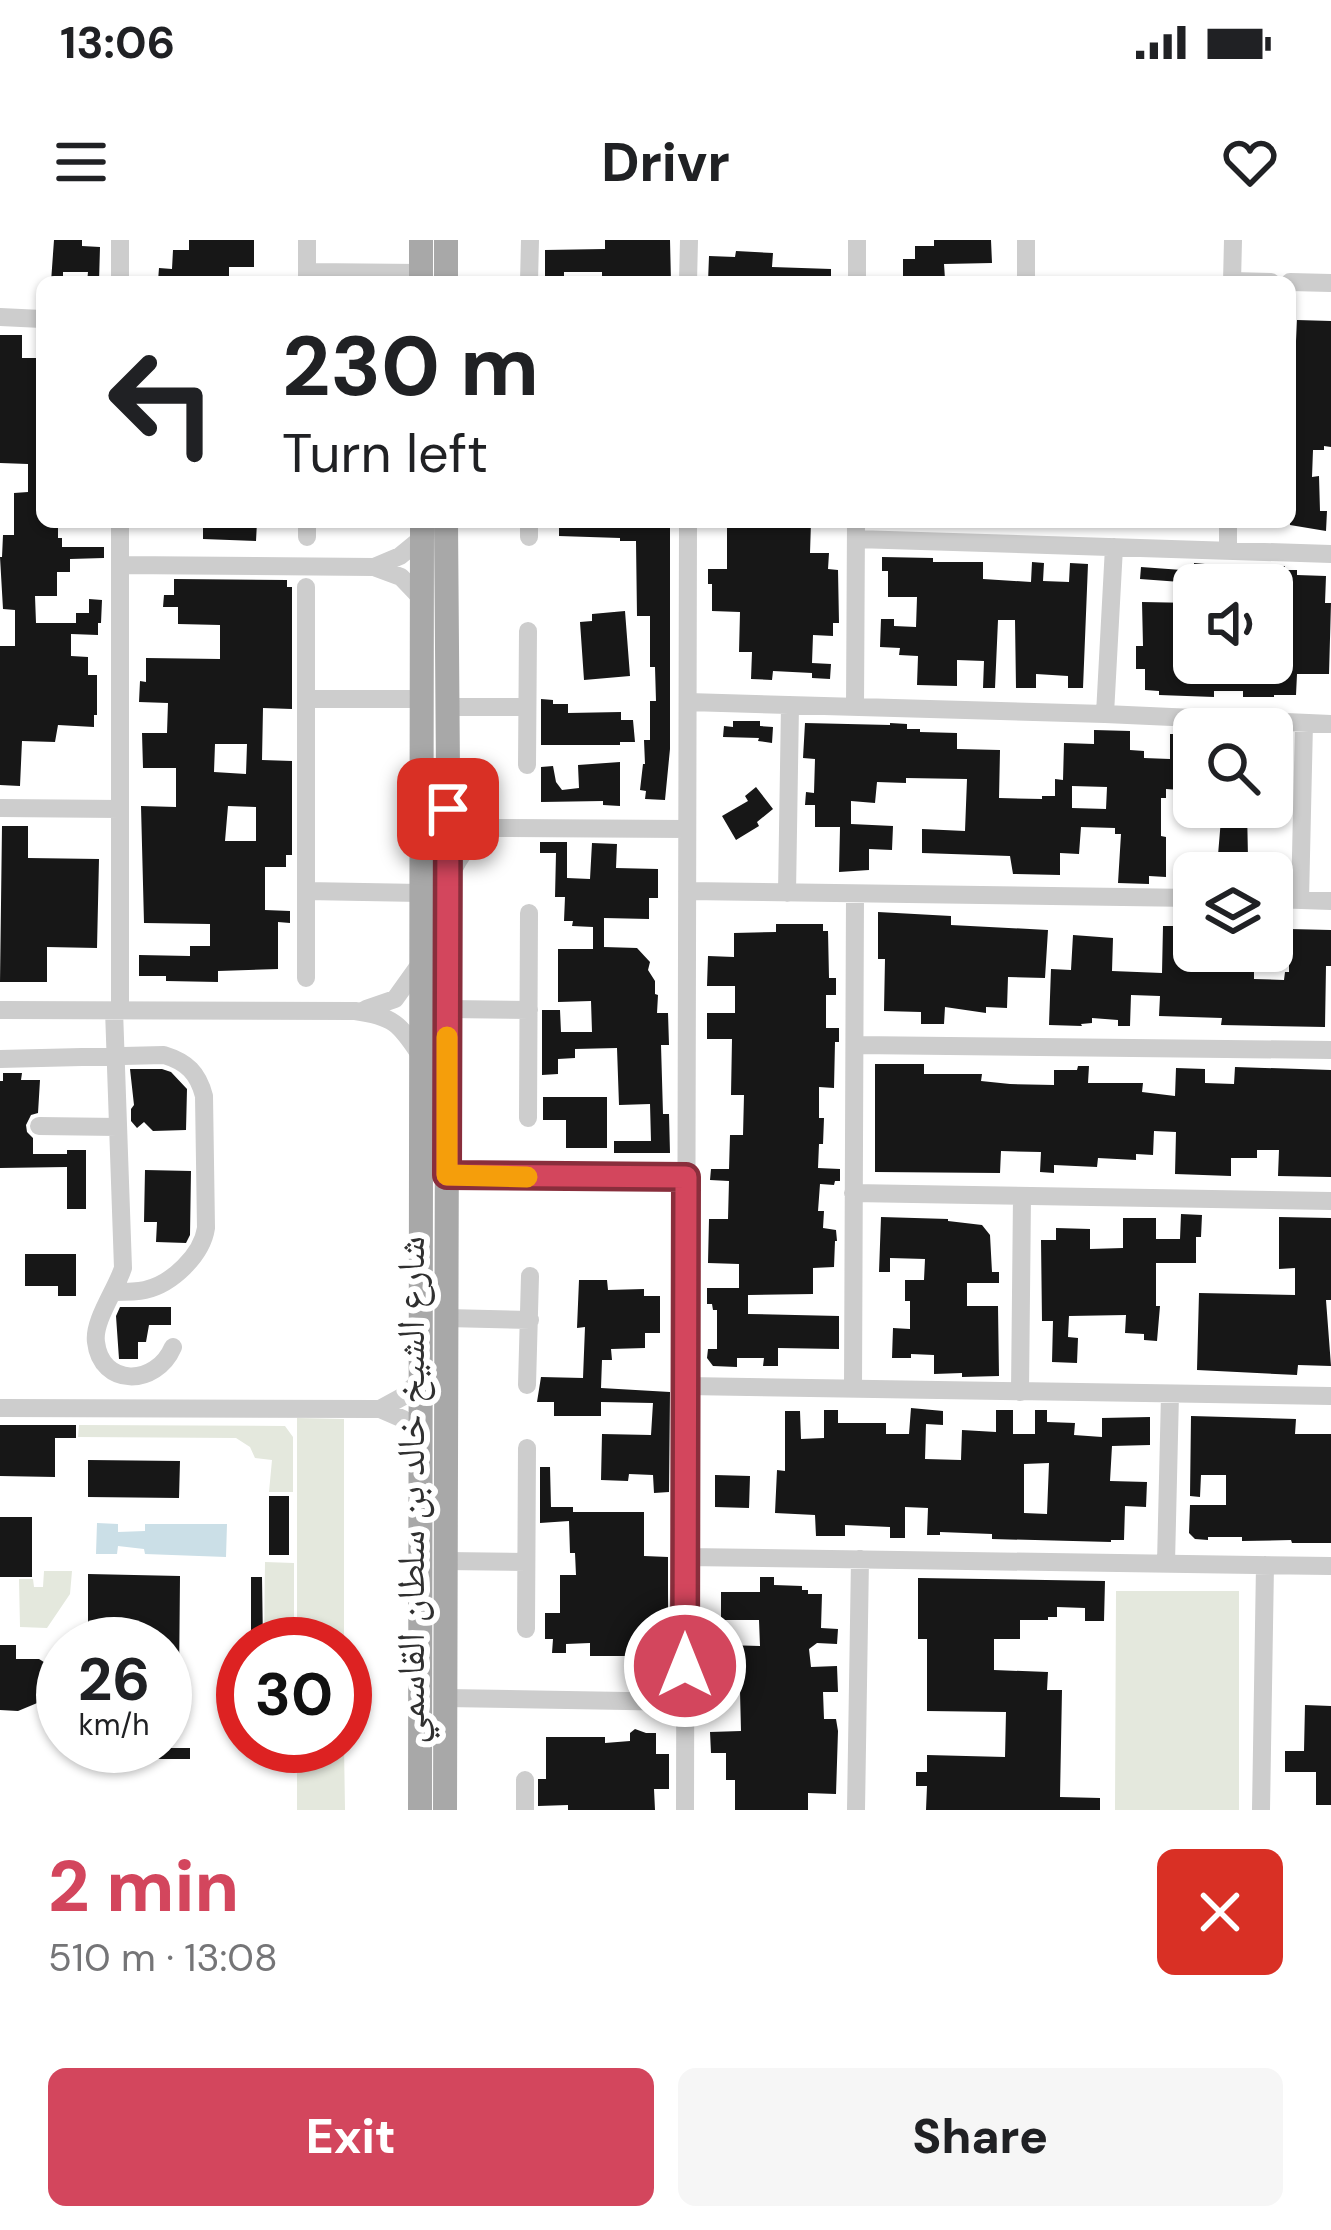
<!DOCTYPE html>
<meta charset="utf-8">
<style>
body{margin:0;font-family:"DM Sans","Noto Naskh Arabic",sans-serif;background:#f6f6f6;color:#202124;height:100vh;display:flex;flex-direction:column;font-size:45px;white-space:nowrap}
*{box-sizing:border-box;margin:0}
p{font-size:39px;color:#757577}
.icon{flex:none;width:66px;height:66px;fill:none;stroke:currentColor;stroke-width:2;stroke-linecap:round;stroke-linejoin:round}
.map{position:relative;height:1570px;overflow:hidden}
.panel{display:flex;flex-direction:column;background:#fff;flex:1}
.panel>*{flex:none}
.top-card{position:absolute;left:36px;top:36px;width:1260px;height:252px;border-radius:18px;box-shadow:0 3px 9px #0004;background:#fff;color:#202124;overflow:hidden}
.controls{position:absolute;left:1173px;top:324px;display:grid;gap:24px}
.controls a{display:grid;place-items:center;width:120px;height:120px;border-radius:18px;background:#fff;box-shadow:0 3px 9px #0004;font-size:60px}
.speed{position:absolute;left:36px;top:1377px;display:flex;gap:24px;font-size:60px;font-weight:700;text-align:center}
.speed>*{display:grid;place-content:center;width:156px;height:156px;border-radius:50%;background:#fff;box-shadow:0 3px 9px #0004;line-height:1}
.speed small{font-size:30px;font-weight:400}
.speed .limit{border:18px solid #d22;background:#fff;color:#111}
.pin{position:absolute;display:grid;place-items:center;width:102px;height:102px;color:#fff;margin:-51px;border-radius:24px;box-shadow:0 6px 18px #0006}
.me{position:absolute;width:132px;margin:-66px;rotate:0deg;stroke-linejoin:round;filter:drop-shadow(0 0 9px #0008)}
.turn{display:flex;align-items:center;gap:42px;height:252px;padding:0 48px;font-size:54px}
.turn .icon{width:156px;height:156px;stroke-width:2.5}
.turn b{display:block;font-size:84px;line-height:102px}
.round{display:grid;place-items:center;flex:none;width:126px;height:126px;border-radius:18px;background:#f6f6f6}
.overview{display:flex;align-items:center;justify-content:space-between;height:204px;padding:0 48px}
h1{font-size:72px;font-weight:800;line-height:90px;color:#d3465d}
.button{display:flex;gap:24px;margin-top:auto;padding:24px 48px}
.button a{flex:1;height:138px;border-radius:18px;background:#d3465d;color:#fff;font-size:48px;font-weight:800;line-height:138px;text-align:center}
.button a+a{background:#f6f6f6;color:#202124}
.status{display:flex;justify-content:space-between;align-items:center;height:84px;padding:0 60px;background:#fff;direction:ltr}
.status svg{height:33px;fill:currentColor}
header{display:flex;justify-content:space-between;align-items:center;height:156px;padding:0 48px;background:#fff;font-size:54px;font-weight:800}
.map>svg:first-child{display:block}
</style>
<div class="status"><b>13:06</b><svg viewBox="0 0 49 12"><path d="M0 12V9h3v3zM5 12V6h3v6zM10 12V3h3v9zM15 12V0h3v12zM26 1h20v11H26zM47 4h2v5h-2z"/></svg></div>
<header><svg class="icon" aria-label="menu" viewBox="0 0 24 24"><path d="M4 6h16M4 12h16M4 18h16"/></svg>Drivr<svg class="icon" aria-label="heart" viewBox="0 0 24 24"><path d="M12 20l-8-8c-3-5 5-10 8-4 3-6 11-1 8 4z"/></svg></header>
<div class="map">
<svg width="1331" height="1570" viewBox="0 0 1331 1570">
<rect width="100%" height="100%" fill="#fff"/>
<path fill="#e4e8dd" d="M297,1178L344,1179V1404H297Z
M79,1185L285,1186L293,1197V1252H269L272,1220L255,1218L250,1207L236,1198L78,1197Z
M265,1322L294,1323V1404H264Z
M44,1331H72L70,1354L47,1388L20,1387L19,1339H33L34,1347H43Z
M1116,1351H1239V1570H1115Z
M297,1506H344L345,1570H297Z"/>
<path fill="#cbdfe7" d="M97,1283L118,1284V1292L145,1291V1284H227L226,1317L145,1314L144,1309L118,1306L117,1314H96Z"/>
<path fill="#171717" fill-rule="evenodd" d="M54,0H82V6L100,7L99,42H87L88,32H63V42H51Z
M189,0H254V27H229V42L158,41L159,28L172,29L173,10H189Z
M605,0H670L671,42H602V32H564V37H545V10L605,9Z
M934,0H991L992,23L944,24L945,39H903V19H915V6H934Z
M736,11L773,13L772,27L831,29V42H708L709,16L735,17Z
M1297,80L1331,81V207L1324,206V210H1313L1312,237L1319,236L1320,271H1327L1326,291L1290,285V101H1296Z
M0,95H22V118H41L42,282H58V298H62V307H104V318L70,319V332H57V356H35L36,383H76V373H89V359L102,360L101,383H98V395L71,394V416L88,417V435H97V475H94V487L58,485L55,502L22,501L20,546L0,545V406H15V370L3,369L0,317H2L3,295H14V253L28,252V224L0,223Z
M203,282H257L256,301L203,299Z
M640,282V286H670V509L665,560L645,559L646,551L640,550L643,524H645L644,500H650V461H656L655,427H650V376H637L636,301H620V298L559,296V283Z
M811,282L810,313H829L828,329L838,330L839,383H833V396L813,395L812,423L831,424L830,439L812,438V433L773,431L772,440L751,439L752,412H739L740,372L712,371V344H708V329H727V283Z
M882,317L933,318V322H983V339L1031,342L1032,322L1044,323L1043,341L1069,342L1070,323L1088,324L1083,448H1068V436L1036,434V448H1016L1015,380H998L995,448H983L984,421L957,420V446L917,445L918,416L899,415L900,408L880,407L881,379H894V386L916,387L917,357H888V331H882Z
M1194,323L1205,324V331L1231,332V326L1270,330V326H1285V330H1297V335L1326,336L1325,363H1331L1329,434H1297L1296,455H1274V457H1243V451H1214V457L1159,455V451L1145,450V429H1136V406H1143L1142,362L1194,363V423H1272V345H1221L1140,339L1141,327L1182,330V327L1194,328Z
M174,339L287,340V347H292V469L263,468L262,520L292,521V615H286V627H265V670L290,671V683L278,682V729L218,731V742L166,741V736H139V715L190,716V706H210V684L144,683L141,566L176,567V528H143L142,493H167L168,463L139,462L140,441L146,442V418L220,419V385L178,384V367H163L164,355H174ZM215,504H247L246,534L214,532ZM228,566L256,567V601H225Z
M625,371L630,436L584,440L580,382L592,381V374Z
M541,459L553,460V464H568V473L621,472V480H633L635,502H620V505H541Z
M733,481H760V486L773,487L772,503L758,501L759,498L723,497L724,486L733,487Z
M805,483L890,485V483L907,484V489H920V492L957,493V509L1000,510L999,558L1042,559V556H1055V539L1063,540L1064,503L1094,504V490L1130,491V510L1144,511V518L1170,519V494H1189L1188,528H1194V551L1166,549V558H1161V596L1166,597V637L1149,636V644L1118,643L1121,594H1115V588L1081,587L1079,614L1060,613V635L1013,634L1010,616L922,613V589L965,591L967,539L906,538V543L877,542L875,563L851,561V584L893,586L892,610L869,609V630L839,632L840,587H815V565H805L806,552L814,553L815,519L803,518ZM1072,546L1107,547L1106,569L1072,568Z
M620,522V566L603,565V561L541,562V527L553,526L556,542L562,550L579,548L578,525Z
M756,547L773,569L757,582L759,586L736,600L722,576L748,561L745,556Z
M1222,567L1247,568L1248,619L1218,615Z
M2,586H28V618L99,619L97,708L47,707V742H0Z
M540,602H567V638L590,639L592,603L617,604L616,628L658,629V658H649V679L604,678V707L637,708L650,722L648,730L655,741V754L658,755L657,773H668L669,805H661L663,874H669L670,913H614V901H651L650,864L619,865L617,808L575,809V818L558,819V834L542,835V770H560L561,792H592L591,761L558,762V709H593V687L572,686L573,681H564L565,657H555L556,613H540Z
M878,672L951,676V685L1048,690L1045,738L1008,737L1007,768L986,767V773L945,767L944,784H921V772L884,771L885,719H878Z
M776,684H823V691H828L829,738H836V755H826V788H839V802H835L834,848L819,847V878H824L823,904H819L818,928L840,929V941H835L834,945L820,944L818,971H824L823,988L836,990L837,1001H835L834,1027L813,1028V1054L748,1055V1074L839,1076V1109L778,1108V1126H763L764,1118H737V1127L713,1126L707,1118L708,1109H717V1070H713L712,1064H707V1048H739V1024L708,1023L709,979H728L729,941L710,940L711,929H729L730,895H743L744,855H731L732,799H707V773H735V746H707L708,716L734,717V693L776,692Z
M1163,686H1194V711H1209V718H1234V731L1254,732V739L1284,740L1285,732H1289V689L1331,690V726H1326L1325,787L1221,785L1222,778L1159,776L1160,756L1131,755L1130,786H1118V780L1092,778V783L1081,784L1082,786L1049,785L1051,729L1071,730L1073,695L1113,698L1112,731L1162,733Z
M875,824H924V834H982L981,841L1010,844L1054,845V830H1077L1078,826H1089L1088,843H1143L1142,852L1175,856L1176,828L1205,829V843L1234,844L1235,827L1331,830V937L1278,936L1279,910H1257V918H1231V936L1175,934L1176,892L1154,891L1153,915L1136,914V920L1098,918L1097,927L1054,925V933L1040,932L1041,912L1001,911L1000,933L875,932Z
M130,829H162L171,832L187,849L186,890L153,891L144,882L137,888L131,881V869L134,865Z
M3,833H22L21,840H40L38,873L31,875L26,885L27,892L33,898V914H67V910H86V969H67V927L0,928V841H3Z
M543,857H607V908H566V880H543Z
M145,930L191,931L190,995L186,1003L156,1002L157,982H144Z
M1181,974L1202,975L1201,997H1196V1023H1156V1066H1160L1157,1101L1144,1100V1094L1125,1093L1126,1075L1069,1076L1068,1097L1078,1098L1077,1123L1052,1122L1053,1081H1042L1041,1000H1056V988L1090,989V1009L1123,1008V978H1156V999H1180Z
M881,977L948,979V981L982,985L990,995L992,1032H999V1043H967V1066H998L999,1136L962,1137V1133L934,1134V1115L911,1114V1118H892L893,1088L910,1089V1061H905V1040H924L925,1019L890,1018V1032H879Z
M1279,977L1331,978V1060H1326L1331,1126L1298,1125L1297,1135L1197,1130L1199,1053L1295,1055V1028L1279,1029Z
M25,1014H76V1056H58V1046H25Z
M579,1040H607L608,1050L644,1049V1056H660V1093H645V1108L611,1109L612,1120H602L601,1148L670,1152L669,1252L654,1253L653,1235L629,1234L628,1241L601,1240L602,1194L651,1195L653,1163L601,1162V1176H554V1162H537L541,1137L583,1138L585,1087L577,1088Z
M120,1067H171V1085H149L146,1102H138V1119H119L116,1076Z
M911,1168L943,1171V1185L926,1184L925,1219L961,1220L962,1190L996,1192V1170H1013V1194H1035V1170H1047V1182L1075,1183L1074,1195L1102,1197V1178L1150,1177V1205L1112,1206L1110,1241L1147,1242L1146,1267L1125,1266L1124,1300H1111V1302L992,1299V1294L940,1292V1295H927L928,1268L905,1267V1298H890V1287L845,1285V1296H816L815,1275L775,1273L777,1230L785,1231V1171H800L801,1199L824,1198V1170H838V1183H886V1194H909ZM1049,1223L1047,1274L1024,1273V1224Z
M1191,1176L1296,1179L1295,1194H1331V1303H1292L1291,1300L1242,1301V1297H1208V1300L1195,1299L1189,1293L1190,1265H1226V1235H1201L1200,1257L1190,1256Z
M0,1185H76V1198H55V1237L0,1236Z
M88,1220L180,1221L179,1258L88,1257Z
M540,1227H550L551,1267H573V1272H644V1316L668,1317V1374L663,1378V1434H630V1416H590V1403L566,1404V1413H552L553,1399H545V1373H560V1335H576L575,1313H570L569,1281L540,1283Z
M715,1235L750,1236L749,1268L715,1267Z
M269,1256H289V1315H269Z
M0,1277H32V1337H0Z
M88,1334L180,1336L179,1442H167V1404H88Z
M251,1337H262L263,1404H251Z
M760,1337H774V1345L802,1346V1350H808V1354H822L821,1388L838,1389L837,1404L817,1403L809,1409L811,1427L837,1426L838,1452H823L824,1479H836L838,1491L836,1554L808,1553V1570H735V1540H726V1513H711L710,1492L741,1491L740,1451H706V1440H720L721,1410L707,1409L709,1382H725L724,1405L760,1406L759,1380H721V1352H760Z
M918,1338L1105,1341L1104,1381H1085V1368L1057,1367V1377H1048V1380H1020V1399H994V1430L1048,1432L1047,1450H1062L1060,1557L1100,1558V1570H926L927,1546H916V1532H927V1515L1005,1517L1006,1472L927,1471V1399H918Z
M0,1405H16V1419H39L52,1427L56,1442L42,1461L18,1471L0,1470Z
M1305,1465L1331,1466V1565H1316V1532H1285V1511H1304Z
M635,1489L646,1493H656V1514H669V1549H654L655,1570H568V1565L538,1566V1539H546V1497H605V1503L630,1501V1493Z
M113,1508H190V1519H113Z"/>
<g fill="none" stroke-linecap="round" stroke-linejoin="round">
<path stroke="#cdcdcd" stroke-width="18" d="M307,32L421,33
M1232,41L1271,42
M120,42V0
M307,42V0
M529,42L530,0
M688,42L689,0
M857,42V0
M1026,42V0
M1232,42L1233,0
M1290,42L1331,43
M0,77L42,79
M307,282V297
M529,282V297
M856,299L1331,314
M1228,311V282
M120,325L374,327L401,337L423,360
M374,327L400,316L422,298
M306,459H422
M688,462L1105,474L1331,484
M447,467H527
M855,467L856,282
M1105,474L1114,307
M527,525L528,391
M451,538L470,570L493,588
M0,568L120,569
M451,635C460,613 473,599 493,588L687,589
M306,651L421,653
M687,651L1194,658
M787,653L790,465
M1272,659L1331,661
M1300,660L1304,483
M306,738V347
M366,769L395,759L420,724
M447,769L529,770
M0,770L355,771C393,776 400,784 420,815
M114,770L123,1028C116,1050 93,1081 96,1102C101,1147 156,1147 173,1107
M120,771V282
M856,805L1331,810
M0,819L164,815C187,822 198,833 204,856L206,988C202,1015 172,1044 145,1050C136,1052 125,1052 115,1052
M528,878L529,673
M39,886L118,887
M447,935L686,937
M853,953L1331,961
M446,1078L530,1080
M527,1145L530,1036
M686,1146L1331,1156
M853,1149L855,654
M1020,1152L1022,956
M0,1168L380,1169L403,1179L421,1196
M380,1169L402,1157L421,1140
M686,1317L1331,1326
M445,1321L526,1322
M1166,1323L1170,1154
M526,1389L527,1208
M445,1458L685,1462
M525,1570V1540
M685,1570L688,282
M856,1570L860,1319
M1261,1570L1265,1325"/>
<path stroke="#a8a8a8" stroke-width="24" d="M421,42V0
M446,42V0
M420,1570L422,282
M445,1570L448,531L446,282"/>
</g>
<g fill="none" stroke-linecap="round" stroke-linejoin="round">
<defs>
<path id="route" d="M448,569L447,935L686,937L685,1426"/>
</defs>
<use href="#route" stroke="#892e3c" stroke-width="30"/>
<use href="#route" stroke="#d3465d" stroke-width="21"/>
<path stroke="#f59e0b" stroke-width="21" d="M447,797V935L527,937"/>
</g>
<g text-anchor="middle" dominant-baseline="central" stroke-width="12" stroke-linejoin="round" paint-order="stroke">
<g font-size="39" fill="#303030" stroke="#fff">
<text transform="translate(410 1250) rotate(-90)">شارع الشيخ خالد بن سلطان القاسمي</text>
</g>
</g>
</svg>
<div class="controls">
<a><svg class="icon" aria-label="sound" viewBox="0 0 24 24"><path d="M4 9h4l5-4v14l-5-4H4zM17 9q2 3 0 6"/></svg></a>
<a><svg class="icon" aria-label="search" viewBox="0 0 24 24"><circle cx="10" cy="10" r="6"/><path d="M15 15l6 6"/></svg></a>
<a><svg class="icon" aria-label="layers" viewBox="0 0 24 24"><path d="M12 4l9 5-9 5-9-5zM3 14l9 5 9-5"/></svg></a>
</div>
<div class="speed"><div>26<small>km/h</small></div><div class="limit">30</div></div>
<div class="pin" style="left:448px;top:569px;background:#d93025"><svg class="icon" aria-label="arrive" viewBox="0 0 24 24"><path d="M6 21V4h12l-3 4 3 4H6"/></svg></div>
<svg class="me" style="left:685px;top:1426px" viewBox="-20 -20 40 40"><circle r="17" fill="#d3465d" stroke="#fff" stroke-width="3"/><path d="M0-11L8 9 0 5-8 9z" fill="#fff"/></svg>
<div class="top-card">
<div class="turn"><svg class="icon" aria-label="left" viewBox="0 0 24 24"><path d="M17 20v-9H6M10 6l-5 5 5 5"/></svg><div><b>230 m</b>Turn left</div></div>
</div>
</div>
<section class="panel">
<div class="overview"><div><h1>2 min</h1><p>510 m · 13:08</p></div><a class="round" style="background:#d93025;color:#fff"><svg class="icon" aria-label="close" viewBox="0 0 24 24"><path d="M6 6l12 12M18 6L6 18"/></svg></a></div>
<div class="button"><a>Exit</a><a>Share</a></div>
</section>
